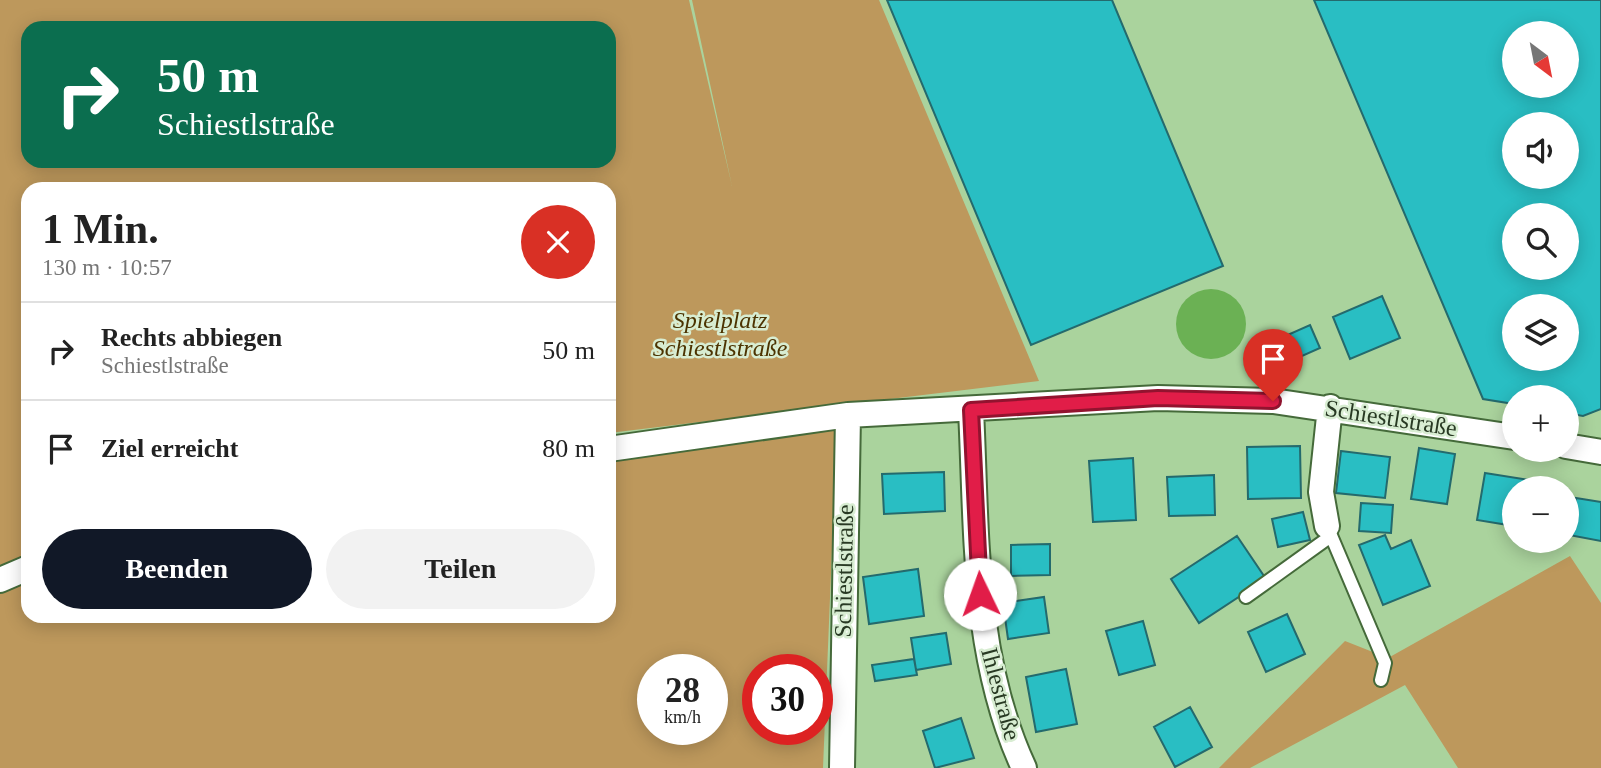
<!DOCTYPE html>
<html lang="de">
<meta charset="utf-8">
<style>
body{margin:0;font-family:"Times New Roman",serif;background:#f2f2f2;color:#222;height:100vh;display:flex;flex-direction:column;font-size:26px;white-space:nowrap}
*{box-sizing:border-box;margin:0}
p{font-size:23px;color:#767676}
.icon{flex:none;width:38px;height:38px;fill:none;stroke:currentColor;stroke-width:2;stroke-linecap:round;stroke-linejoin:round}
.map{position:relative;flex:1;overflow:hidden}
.sheet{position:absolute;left:21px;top:182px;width:595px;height:441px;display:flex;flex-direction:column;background:#fff;border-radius:21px;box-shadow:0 4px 18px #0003}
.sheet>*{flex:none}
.banner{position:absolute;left:21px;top:21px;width:595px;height:147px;border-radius:21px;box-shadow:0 4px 18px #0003;background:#0b6e4f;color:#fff;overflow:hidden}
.needle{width:46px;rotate:148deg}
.fabs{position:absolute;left:1502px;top:21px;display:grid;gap:14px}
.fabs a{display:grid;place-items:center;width:77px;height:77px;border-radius:50%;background:#fff;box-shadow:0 4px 18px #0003;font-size:35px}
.speed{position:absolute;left:637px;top:654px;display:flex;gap:14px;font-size:35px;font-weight:700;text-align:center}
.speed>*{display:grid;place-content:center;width:91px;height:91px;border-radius:50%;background:#fff;box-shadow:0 4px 18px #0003;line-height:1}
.speed small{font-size:18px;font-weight:400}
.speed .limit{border:10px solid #d22;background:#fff;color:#111}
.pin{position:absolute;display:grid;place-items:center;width:60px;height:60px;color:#fff;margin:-72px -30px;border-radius:50% 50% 50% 0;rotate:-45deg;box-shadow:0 0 7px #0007}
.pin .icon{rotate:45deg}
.me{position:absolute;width:77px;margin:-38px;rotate:357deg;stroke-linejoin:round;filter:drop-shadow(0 0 5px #0008)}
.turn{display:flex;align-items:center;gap:24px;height:147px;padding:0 21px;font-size:32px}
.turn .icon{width:91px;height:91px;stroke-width:2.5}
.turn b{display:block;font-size:49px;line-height:60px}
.round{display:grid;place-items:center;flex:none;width:74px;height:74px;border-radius:37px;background:#f2f2f2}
.headline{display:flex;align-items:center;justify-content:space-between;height:119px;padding:0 21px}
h1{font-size:42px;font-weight:600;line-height:52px}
.button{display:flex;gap:14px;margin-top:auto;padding:14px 21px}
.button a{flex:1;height:80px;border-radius:42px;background:#111827;color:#fff;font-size:28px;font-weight:600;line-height:80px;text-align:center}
.button a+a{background:#f2f2f2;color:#222}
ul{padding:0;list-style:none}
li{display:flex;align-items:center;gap:21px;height:98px;padding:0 21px;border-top:2px solid #e0e0e0}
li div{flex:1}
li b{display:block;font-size:26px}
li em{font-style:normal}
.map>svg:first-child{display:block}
</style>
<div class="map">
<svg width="1601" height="768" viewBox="0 0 1601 768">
<rect width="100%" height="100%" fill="#aad39d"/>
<path fill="#bd985c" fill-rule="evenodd" d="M0,0H689L732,186L692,0H879L1039,381L609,433V189H28V616H609V462L837,428L823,768H0ZM28,28H609V161H28ZM653,670H712V730H653ZM758,670H817V730H758Z
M1570,556L1601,603V768H1458L1405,685L1250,768H1219L1345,641L1388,658Z"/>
<path fill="#6bb154" d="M1176 324a35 35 0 1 1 70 0a35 35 0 1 1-70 0Z"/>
<path fill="#29bec3" stroke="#246a6d" stroke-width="2" fill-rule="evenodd" d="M887,0H1112L1223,266L1031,345Z
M1314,0H1601V409L1583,416L1566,413V397H1514V404L1483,399ZM1514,33H1566V86H1514ZM1514,124H1566V177H1514ZM1514,215H1566V268H1514ZM1514,306H1566V359H1514Z
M1382,296L1400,338L1350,359L1333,317Z
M1310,325L1320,348L1293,360L1283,337Z
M1300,446L1301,498L1248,499L1247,447Z
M1419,448L1455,454L1447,504L1411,499Z
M1341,451L1390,457L1385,498L1336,493Z
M1133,458L1136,520L1093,522L1089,461Z
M944,472L945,511L884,514L882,474Z
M1485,473L1535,481L1534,488H1514V526L1477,520Z
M1214,475L1215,515L1169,516L1167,477Z
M1576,498L1601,502V541L1569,535Z
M1361,503L1393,505L1391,533L1359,531Z
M1303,512L1310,540L1278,547L1272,519Z
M1385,535L1391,549L1411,540L1430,586L1383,605L1359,545Z
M1237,536L1266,579L1199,623L1171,579Z
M1050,544V575L1011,576V545Z
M918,569L924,616L869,624L863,577Z
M1044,597L1049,633L1008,639L1003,603Z
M1287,614L1305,654L1266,672L1248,632Z
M1143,621L1155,665L1119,675L1106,631Z
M946,633L951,664L916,670L911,638Z
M914,659L917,675L875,681L872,665Z
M1066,669L1077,724L1036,732L1026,677Z
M1190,707L1212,747L1175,767L1154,727Z
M961,718L974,758L935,768L923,731Z"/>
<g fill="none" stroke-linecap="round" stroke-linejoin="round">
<defs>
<path id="service" d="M1327,526L1385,663L1381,680
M1246,597L1331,536"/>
<path id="minor" d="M971,410C977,530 972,656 1024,768
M1566,446L1601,452
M609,449L848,415L1158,398L1273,401L1514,437
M1327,526L1321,492L1330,407
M0,580L28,568
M842,768L848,415"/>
</defs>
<use href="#service" stroke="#456a3a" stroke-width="16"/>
<use href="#minor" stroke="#456a3a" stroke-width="28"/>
<use href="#service" stroke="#fff" stroke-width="12"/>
<use href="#minor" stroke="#fff" stroke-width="24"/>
</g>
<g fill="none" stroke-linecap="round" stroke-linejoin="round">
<defs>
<path id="route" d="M980,594L971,410L1158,398L1273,401"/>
</defs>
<use href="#route" stroke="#92132f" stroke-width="18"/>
<use href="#route" stroke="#e11d48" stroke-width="12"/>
</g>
<g text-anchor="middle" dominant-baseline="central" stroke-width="5" stroke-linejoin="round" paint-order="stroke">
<g font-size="24" font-style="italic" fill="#4c3300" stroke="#d8edd2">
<text x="720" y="320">Spielplatz<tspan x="720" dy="28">Schiestlstraße</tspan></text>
</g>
<g font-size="24" fill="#283923" stroke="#d8edd2">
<text transform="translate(1391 418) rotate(9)">Schiestlstraße</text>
<text transform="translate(844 571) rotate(-89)">Schiestlstraße</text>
<text transform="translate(1001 694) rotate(75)">Ihlestraße</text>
</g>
</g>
</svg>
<div class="fabs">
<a><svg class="needle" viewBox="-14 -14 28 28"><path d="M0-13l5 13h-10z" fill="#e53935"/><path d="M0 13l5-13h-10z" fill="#767676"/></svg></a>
<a><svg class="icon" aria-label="sound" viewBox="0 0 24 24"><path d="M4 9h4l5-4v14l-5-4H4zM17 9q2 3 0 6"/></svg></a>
<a><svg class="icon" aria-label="search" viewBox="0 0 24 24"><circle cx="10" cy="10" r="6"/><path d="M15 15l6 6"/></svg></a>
<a><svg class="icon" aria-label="layers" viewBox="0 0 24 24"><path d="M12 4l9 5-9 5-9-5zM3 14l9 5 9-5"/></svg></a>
<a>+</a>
<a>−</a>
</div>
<div class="speed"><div>28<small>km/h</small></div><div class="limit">30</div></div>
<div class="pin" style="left:1273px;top:401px;background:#d93025"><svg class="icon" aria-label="arrive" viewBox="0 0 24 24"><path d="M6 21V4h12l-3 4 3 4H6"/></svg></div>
<svg class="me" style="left:980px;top:594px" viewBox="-20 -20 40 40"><circle r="19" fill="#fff"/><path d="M0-13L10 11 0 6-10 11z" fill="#e11d48"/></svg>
<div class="banner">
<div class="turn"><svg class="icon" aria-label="right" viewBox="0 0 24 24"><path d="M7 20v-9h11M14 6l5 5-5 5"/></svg><div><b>50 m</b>Schiestlstraße</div></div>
</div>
<section class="sheet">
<div class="headline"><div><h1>1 Min.</h1><p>130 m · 10:57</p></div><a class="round" style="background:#d93025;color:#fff"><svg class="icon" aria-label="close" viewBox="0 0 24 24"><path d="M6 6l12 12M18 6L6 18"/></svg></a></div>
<ul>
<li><svg class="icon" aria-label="right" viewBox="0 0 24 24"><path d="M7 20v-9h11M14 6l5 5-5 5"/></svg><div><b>Rechts abbiegen</b><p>Schiestlstraße</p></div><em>50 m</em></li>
<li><svg class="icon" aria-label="arrive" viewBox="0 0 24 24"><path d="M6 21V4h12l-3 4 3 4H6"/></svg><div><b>Ziel erreicht</b></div><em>80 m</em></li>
</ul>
<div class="button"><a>Beenden</a><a>Teilen</a></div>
</section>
</div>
